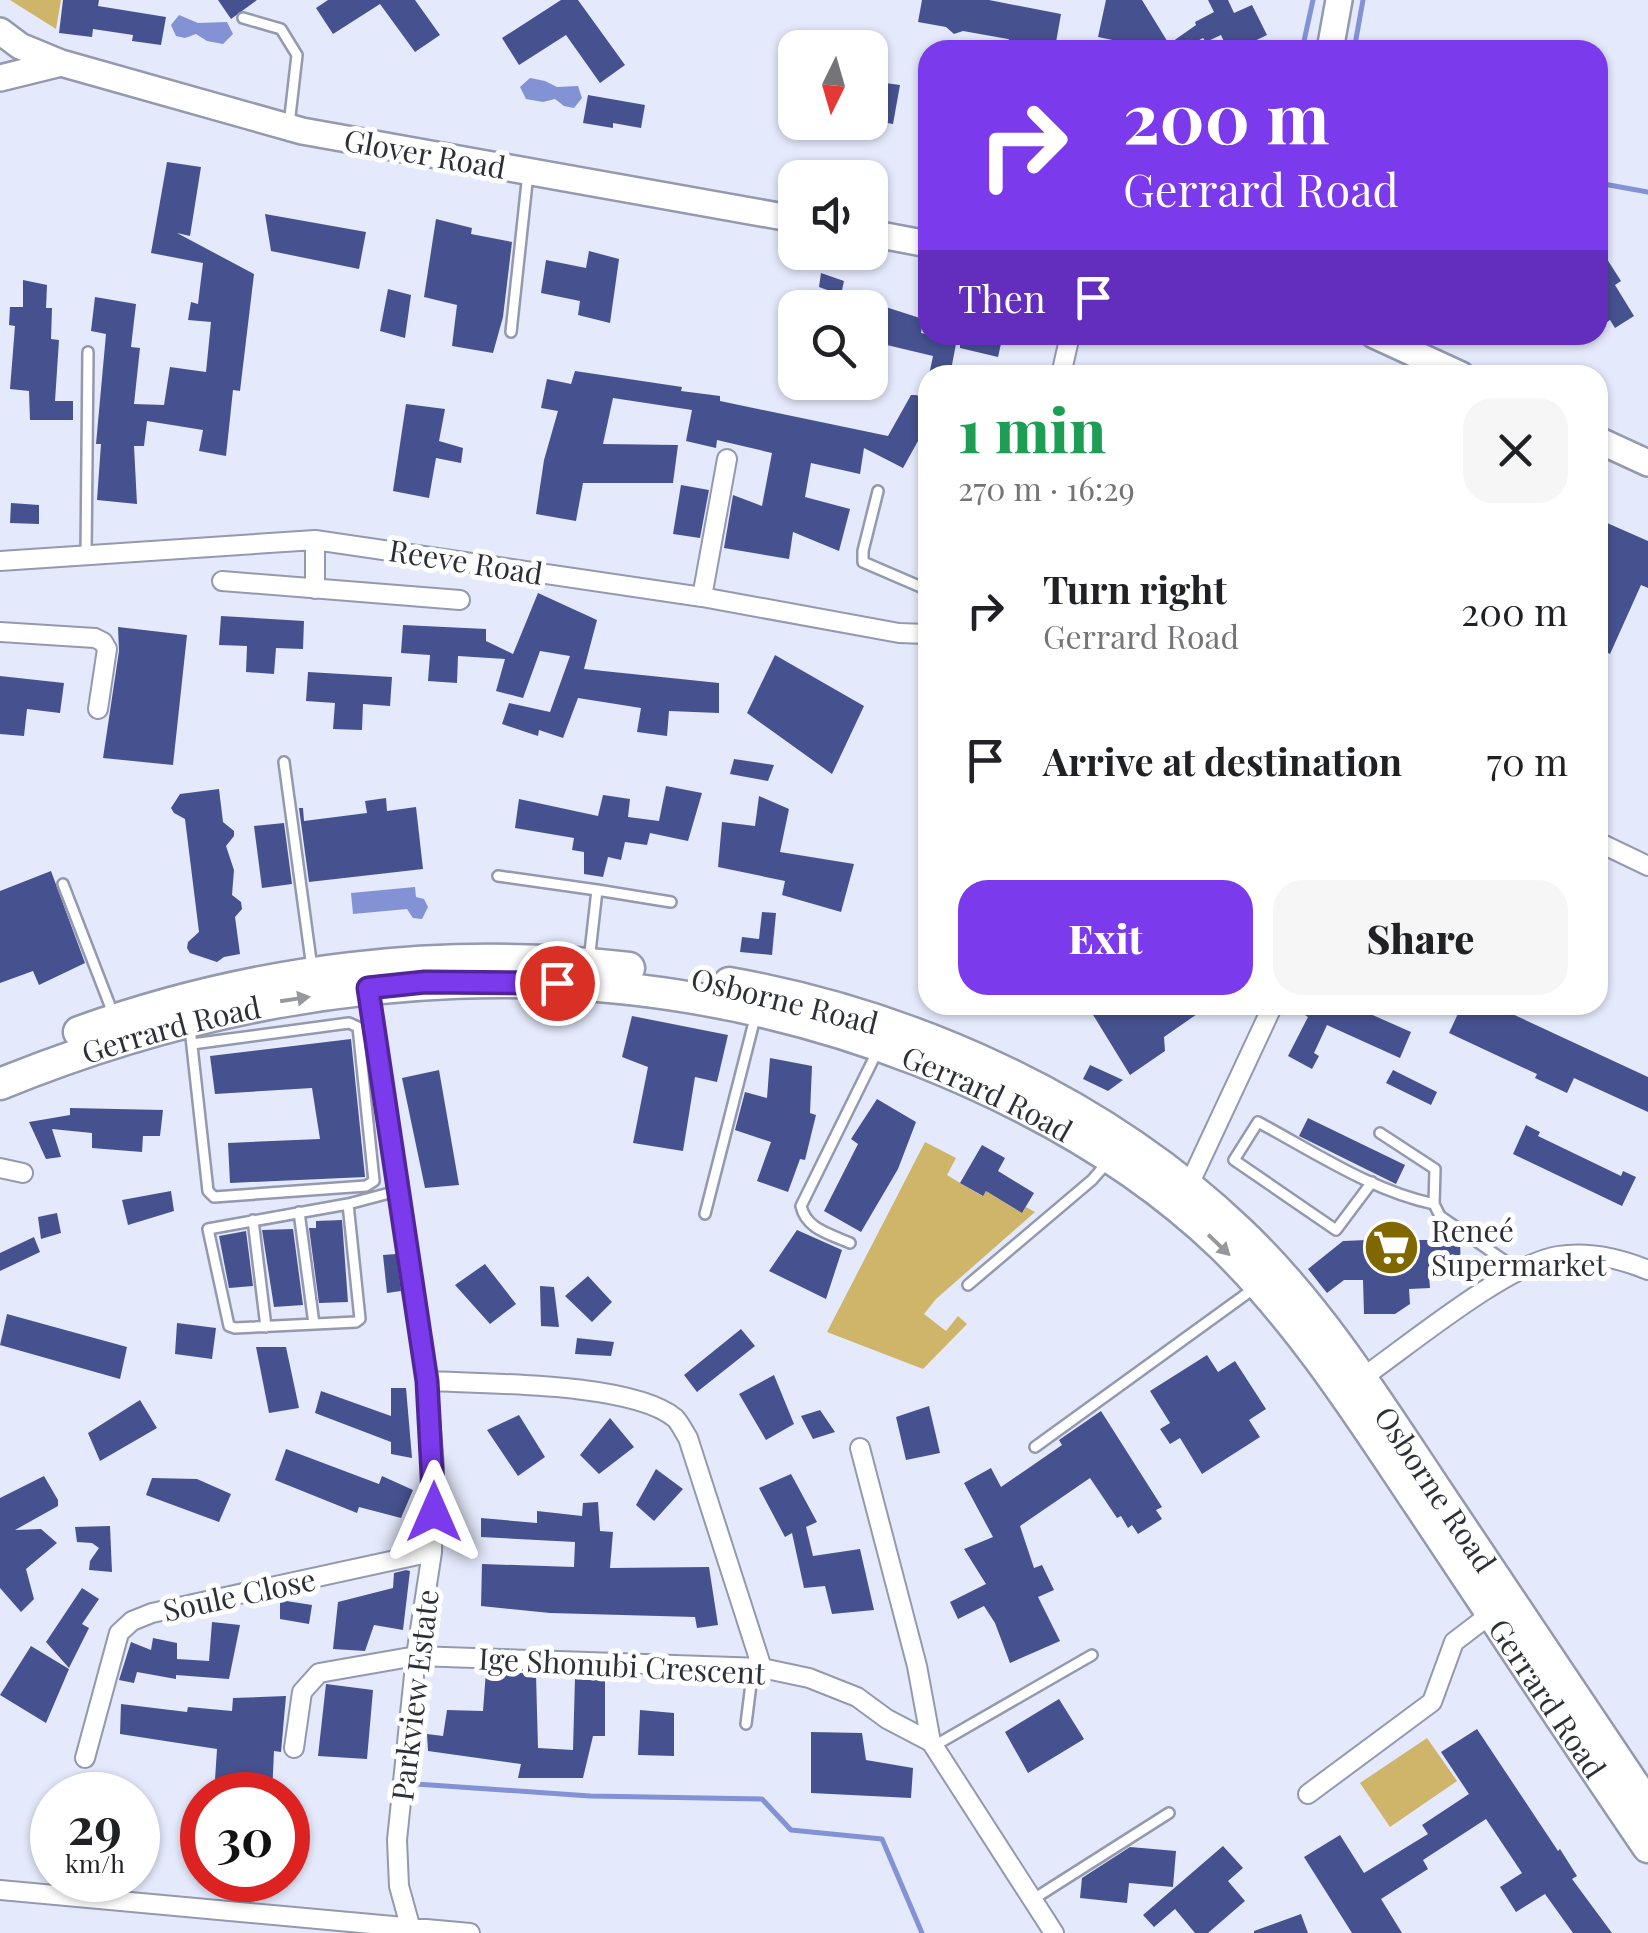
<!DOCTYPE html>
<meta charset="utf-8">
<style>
body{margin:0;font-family:"Playfair Display",serif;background:#f6f6f6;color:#202124;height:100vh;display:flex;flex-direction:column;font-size:38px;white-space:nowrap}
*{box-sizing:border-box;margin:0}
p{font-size:32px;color:#757577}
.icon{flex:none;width:55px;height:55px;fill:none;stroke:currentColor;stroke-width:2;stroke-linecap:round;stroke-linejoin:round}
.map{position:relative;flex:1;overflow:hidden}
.panel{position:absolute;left:918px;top:365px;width:690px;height:650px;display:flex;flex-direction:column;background:#fff;border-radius:30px;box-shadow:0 2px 8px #0004}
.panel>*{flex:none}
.guide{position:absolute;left:918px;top:40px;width:690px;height:305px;border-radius:30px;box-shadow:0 2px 8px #0004;background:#7c3aed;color:#fff;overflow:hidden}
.needle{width:65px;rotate:185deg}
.fabs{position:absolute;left:778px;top:30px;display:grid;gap:20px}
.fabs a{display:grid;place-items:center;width:110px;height:110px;border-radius:20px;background:#fff;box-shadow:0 2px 8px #0004;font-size:50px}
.speed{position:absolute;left:30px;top:1772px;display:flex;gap:20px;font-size:50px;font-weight:700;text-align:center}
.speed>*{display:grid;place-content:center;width:130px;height:130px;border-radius:50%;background:#fff;box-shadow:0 2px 8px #0004;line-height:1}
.speed small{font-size:25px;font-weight:400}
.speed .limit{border:15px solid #d22;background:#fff;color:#111}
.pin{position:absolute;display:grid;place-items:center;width:85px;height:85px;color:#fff;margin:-42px;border:5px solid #fff;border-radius:50%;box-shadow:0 2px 10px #0007}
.me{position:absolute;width:110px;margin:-55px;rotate:0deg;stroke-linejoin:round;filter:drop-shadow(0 0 8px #0008)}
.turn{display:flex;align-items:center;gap:35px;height:210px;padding:0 40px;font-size:45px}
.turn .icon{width:130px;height:130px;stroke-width:2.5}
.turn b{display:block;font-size:70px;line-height:85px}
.then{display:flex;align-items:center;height:95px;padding:0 40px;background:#0003;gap:20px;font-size:38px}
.round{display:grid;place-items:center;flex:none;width:105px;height:105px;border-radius:30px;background:#f6f6f6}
.headline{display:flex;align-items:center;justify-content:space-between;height:170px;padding:0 40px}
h1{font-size:60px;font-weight:800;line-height:75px;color:#1e9e55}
.action{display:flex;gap:20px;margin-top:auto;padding:20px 40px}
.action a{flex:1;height:115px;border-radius:30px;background:#7c3aed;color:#fff;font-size:40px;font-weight:800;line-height:115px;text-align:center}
.action a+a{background:#f6f6f6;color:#202124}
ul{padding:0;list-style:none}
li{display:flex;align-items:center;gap:30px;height:150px;padding:0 40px}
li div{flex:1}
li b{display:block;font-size:38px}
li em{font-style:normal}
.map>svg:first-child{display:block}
</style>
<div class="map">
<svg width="1648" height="1933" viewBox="0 0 1648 1933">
<rect width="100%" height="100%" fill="#e4e9fb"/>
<path fill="#ceb56a" d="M10,0H61L56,29Z
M925,1142L956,1158L947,1175L982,1196L986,1191L1022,1213L1026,1207L1035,1212L936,1299L924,1314L946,1331L958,1316L967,1324L923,1369L827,1332Z
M1427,1738L1457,1781L1390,1827L1360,1783Z"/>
<path fill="#8292d4" d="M179,15L198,23L227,22L233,34L223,44L207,41L196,34L185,38L176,36L171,25Z
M530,78L545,81L557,87L578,86L582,98L574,108L564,106L555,99L543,102L526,99L520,87Z
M415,887L416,897L424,899L428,907L422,919L413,918L407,909L353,914L351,893Z"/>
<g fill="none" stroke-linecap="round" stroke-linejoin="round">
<path stroke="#8292d4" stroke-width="5" d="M1302,50L1313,0
M1354,50L1363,0
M1598,183L1648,192
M416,1784L590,1796L762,1799L791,1830L882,1839L922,1933"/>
</g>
<path fill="#46528f" d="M63,0H99L98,6L166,17L161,45L132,41L133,35L93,29L92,37L59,33Z
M218,0H257L231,19Z
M328,0H415L440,35L415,52L380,4L333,34L316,8Z
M561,0H578L625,65L600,83L566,35L519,65L502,38Z
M922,0H989L1061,14L1055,48L1029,43L1018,46L1008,39L963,31L954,34L946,27L918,22Z
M1106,0H1142L1169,44L1196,25L1195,22L1214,12L1208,0H1228L1234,13L1252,5L1267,35L1236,50H1228L1221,35L1206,42L1203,38L1182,50H1160L1098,37Z
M870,81L900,85L893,124L870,120Z
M588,95L645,105L641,128L613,123V128L583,123Z
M167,162L201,167L190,236L177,233L254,274L240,391L233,390L226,456L199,451L203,430L147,421L144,446H134L137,504L97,500L101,444H96L106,334L91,331L95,297L136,304L131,347L140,348L134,404L164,405L170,367L206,372L211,322L188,320L191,302L198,304L203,263L151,253Z
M265,214L366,232L359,269L271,251Z
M436,219L472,228L471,234L512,242L503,317L493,353L452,346L457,305L424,297Z
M1598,245L1621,281L1615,285L1634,316L1615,328L1610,320L1598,328Z
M589,251L619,259L610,323L578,315L580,301L541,293L546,260L586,268Z
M821,273L844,281L841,295L819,287Z
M23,280L47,285L46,308H52L51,339L59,340L55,401H73V420H30L29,391L10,389L15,326L9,325L10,307H23Z
M388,289L411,295L405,338L380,331Z
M870,302L923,319L921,333L957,339L950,375H929L933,356L870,341Z
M960,335H1003L998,357L960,348Z
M575,371L682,387L681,391L720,396V401L888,436L911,395H916L928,400V423L903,468L864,448L860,474L811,463L805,497L850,509L839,551L793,532L789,559L724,548L733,495L762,506L772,453L717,440L716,448L686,441L692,410L613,398L603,444L678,445L673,483H583L576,521L536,514L544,460L558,411L541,408L547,379L571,384Z
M406,404L445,409L439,441L463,448L461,463L436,458L429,498L393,491Z
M681,485L709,490L700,538L673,534Z
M11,503L39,505V524L10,523Z
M1598,519L1648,541V588L1641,585L1610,654L1598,648Z
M538,593L597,620L584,669L719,683V713L669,711L667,736L637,732L641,708L578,698L563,738L539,730L538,736L502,724L509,703L550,712L570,656L540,651L523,698L496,691L505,659L458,656L457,683L428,681L430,655L401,653L403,625L486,629V641L513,654Z
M221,616L304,621L303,649L276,648L274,674L246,672L247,646L219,645Z
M118,627L187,635L173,765L103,758L119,651Z
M775,655L864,706L832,774L747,713Z
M308,672L392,677L390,706L363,704L362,730L333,729L335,703L306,701Z
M0,676L64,683L60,713L27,709L24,736L0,734Z
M734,759L774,765L768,781L730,774Z
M666,786L702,793L688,841L650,833L647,845L625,842L621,860L608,857L603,877L584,874V852L572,850L574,838L515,828L519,799L598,816L603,795L630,799L628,817L659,821Z
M219,789L223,822L234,831V836L226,846L234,870L232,895L241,902L242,909L235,917L240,954L224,957L217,962L190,953L187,948L188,942L199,932L185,819L174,813L171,808L180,794Z
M759,796L789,809L780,852L854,864L841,912L782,895L785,881L718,867L722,822L755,826Z
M386,798L387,811L416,807L423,869L309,882L299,808H303L304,821L367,813L365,801Z
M284,823L292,884L262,888L254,826Z
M51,871L85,963L39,985L33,971L0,983V891Z
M762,912L776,913L772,955L740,952L742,937L759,939Z
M1087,1005H1210L1164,1037L1165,1051L1130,1075Z
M1309,1005H1350L1411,1032L1400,1058L1327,1025L1314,1053L1319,1056L1312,1069L1288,1056L1308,1017L1305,1015Z
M1462,1005H1493L1648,1077V1112L1574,1078L1567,1093L1535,1078L1537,1074L1449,1033Z
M632,1016L728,1035L717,1082L695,1077L683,1151L633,1143L648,1067L622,1057Z
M351,1039L365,1177L230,1183L228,1143L320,1139L312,1088L215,1094L210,1056Z
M770,1058L812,1066L810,1113L816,1115L805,1160L800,1159L788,1192L757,1181L771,1142L735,1130L745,1092L767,1098Z
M1090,1065L1123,1080L1108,1091L1083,1079Z
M439,1070L459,1185L425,1188L402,1078Z
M1393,1070L1437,1092L1431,1105L1386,1083Z
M877,1099L916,1122L898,1169L861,1232L824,1211L858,1144L851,1139Z
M70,1108L163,1110L160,1136H143L142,1152L92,1148V1133L52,1129L61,1157L46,1159L29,1122L70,1115Z
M1308,1118L1405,1165L1396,1184L1299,1136Z
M1526,1125L1540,1132L1538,1136L1621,1176L1623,1171L1636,1177L1622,1206L1513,1154Z
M982,1145L1005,1158L998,1171L1034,1193L1022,1213L986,1191L983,1196L960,1183Z
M171,1191L174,1211L128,1225L122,1200Z
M57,1213L61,1233L41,1239L38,1217Z
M342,1220L348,1302L319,1303L309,1228H316V1221Z
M1413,1228L1414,1240H1460L1461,1275L1429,1276L1430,1288L1409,1289L1410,1304L1395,1314H1364L1363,1280H1344L1327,1293L1308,1269L1343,1241L1391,1239V1229Z
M293,1229L303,1305L274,1307L262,1230Z
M797,1230L842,1250L826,1299L769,1271Z
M246,1231L253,1286L229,1288L219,1236Z
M34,1237L40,1252L0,1271V1253Z
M396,1254L401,1291L387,1293L383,1255Z
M485,1264L516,1304L490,1324L455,1285Z
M588,1276L612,1302L592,1322L565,1296Z
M540,1286L554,1287L559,1327L541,1326Z
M7,1314L127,1347L120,1379L0,1345Z
M177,1323L216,1328L212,1359L175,1354Z
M741,1329L755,1346L697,1392L684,1375Z
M577,1338L614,1342L611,1356L575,1354Z
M256,1347H286L299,1408L269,1413Z
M1207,1355L1218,1372L1235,1361L1266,1409L1249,1420L1260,1437L1202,1474L1180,1438L1170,1444L1160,1429L1170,1423L1150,1391Z
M774,1375L794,1424L766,1440L739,1394Z
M391,1388H406L412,1458L391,1454V1442L315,1413L321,1391L391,1416Z
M140,1400L157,1428L100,1461L88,1433Z
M929,1406L940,1453L906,1460L896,1417Z
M820,1410L835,1432L813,1439L801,1416Z
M1101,1411L1162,1507L1156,1510L1162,1519L1138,1534L1132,1525L1128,1528L1121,1516L1117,1518L1090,1478L1020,1526L1034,1568L1042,1565L1054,1590L1038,1597L1060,1641L1010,1663L995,1623L984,1606L958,1619L950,1602L986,1584L964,1549L993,1537L964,1483L991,1468L1001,1487L1062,1445L1059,1440Z
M519,1415L545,1457L518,1476L487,1430Z
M610,1418L634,1447L599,1474L580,1455Z
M286,1449L379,1484L382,1476L413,1490L401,1518L359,1507L357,1513L275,1480Z
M656,1469L683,1489L654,1521L636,1505Z
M791,1474L817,1522L806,1527L813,1556L860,1549L874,1610L832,1614L825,1586L804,1588L792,1533L785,1537L759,1488Z
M44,1476L58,1500V1506L15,1530L41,1529L57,1543L26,1569L34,1599L21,1612L0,1588V1498Z
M152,1478L197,1479L231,1494L219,1522L146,1495Z
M598,1502L600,1531L613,1532L610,1568L709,1567L718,1625L697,1628L695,1617L550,1613L481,1606L482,1564L574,1567L575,1542L481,1537V1518L537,1523V1511L582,1516L583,1503Z
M110,1526L112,1572L89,1570L90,1561L99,1548L92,1543L77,1542L75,1527Z
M406,1570L410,1571L403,1630L374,1625L365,1651L333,1649L338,1602L393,1588L394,1573Z
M82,1588L99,1599L82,1624L89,1628L69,1668L46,1642Z
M280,1600L312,1605L309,1624L280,1619Z
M212,1622L240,1625L229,1679L176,1675V1679L137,1672L134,1683L119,1680L131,1642L151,1650L153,1638L177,1643V1659L209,1661Z
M31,1646L69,1669L46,1723L0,1695Z
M486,1671L536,1674L538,1748L573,1750L575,1678L605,1679V1736H593L583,1778H518L521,1764L428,1751L427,1734L443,1736L447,1710L483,1711Z
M326,1684L373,1690L367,1759L318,1756Z
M286,1696L281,1752L274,1751L272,1795H214L217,1749L120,1734L121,1704L187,1712L188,1707L232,1711L233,1698Z
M1059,1699L1084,1739L1028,1773L1005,1732Z
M640,1710L674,1713V1756L638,1755Z
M1477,1729L1558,1851L1560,1849L1577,1876L1572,1879L1612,1933H1573L1545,1894L1516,1912L1500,1887L1522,1873L1486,1819L1423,1860L1428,1869L1381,1899L1402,1933H1352L1304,1857L1340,1835L1364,1873L1428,1834L1422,1825L1469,1794L1441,1752Z
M811,1732L862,1733L866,1760L913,1768L911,1798L811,1793Z
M1223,1846L1243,1868L1228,1881L1245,1901L1208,1933H1195L1175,1909L1154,1927L1143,1915Z
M1130,1847L1176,1851L1173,1887L1129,1883L1127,1903L1080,1898L1082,1878Z
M1301,1914L1308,1933H1254V1931Z"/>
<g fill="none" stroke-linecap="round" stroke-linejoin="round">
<defs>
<path id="lane" d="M243,18L281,29L297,55L289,125
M511,332L528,173
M878,491L863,551V562L928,590
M86,556L88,352
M284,762L312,968
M498,876L597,890
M63,884L114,1016
M589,961L597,890L671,902
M190,1028L208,1191L214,1197L366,1186L374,1181L358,1027L349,1023L192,1044
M1380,1133L1435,1169L1434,1204L1440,1216L1505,1261L1511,1274
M1372,1182L1336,1230L1234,1160L1258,1122C1314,1152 1372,1191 1434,1204
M348,1204L360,1319L356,1322L235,1328L229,1326L208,1229L348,1204L397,1191
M299,1212L314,1324
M705,1214L755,1018
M253,1220L266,1327
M850,1243C830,1234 806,1229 801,1206L877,1052
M968,1285L1092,1180L1106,1164
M1035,1447L1256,1287
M746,1724L753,1668
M934,1746L1092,1655
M1032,1900L1169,1813"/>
<path id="street" d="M1061,375L1070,335
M0,561L315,540L702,597L899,633L928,634
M222,581L460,600
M315,589V540
M702,597L727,459
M0,632L95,638L103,642L107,649L98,709
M1598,842L1648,866
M369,988L427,1381L434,1467L432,1552L416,1656L397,1840L399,1886L412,1933
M0,1168L23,1173
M1188,1187L1273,1005
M1362,1378C1408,1346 1507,1264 1558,1256C1589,1251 1619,1258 1648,1270
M427,1381C485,1384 631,1382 675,1418C680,1423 684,1432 688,1438L762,1668
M860,1448L917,1666L931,1742L1054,1933
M294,1748L302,1692L319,1673L416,1656L762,1668L809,1678L857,1697L887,1719L931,1742
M85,1758L119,1633L132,1621L152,1613L432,1552
M1308,1794L1432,1702L1454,1642L1492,1613
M0,1890L470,1933"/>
<path id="secondary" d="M0,31L20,46L61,63L302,131L795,219
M1330,50L1339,0
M0,78L61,63
M870,233L928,244
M1374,335L1461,375
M1598,440L1648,463"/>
<g id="primary">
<path id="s1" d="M729,983C914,1016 1103,1101 1240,1232C1319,1307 1377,1401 1437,1491C1508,1596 1578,1701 1648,1806"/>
<path d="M79,1032C254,969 444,946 629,968"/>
<path id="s2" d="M0,1084C297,963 617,943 918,1060C1029,1104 1136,1163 1222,1246C1301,1323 1359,1415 1420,1506C1496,1620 1571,1734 1648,1847"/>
</g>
</defs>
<use href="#lane" stroke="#9399ae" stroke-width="14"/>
<use href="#street" stroke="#9399ae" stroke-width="22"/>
<use href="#secondary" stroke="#9399ae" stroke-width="30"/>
<use href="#primary" stroke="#9399ae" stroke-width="35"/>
<use href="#lane" stroke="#fff" stroke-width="9"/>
<use href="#street" stroke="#fff" stroke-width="18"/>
<use href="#secondary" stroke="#fff" stroke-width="25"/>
<use href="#primary" stroke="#fff" stroke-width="30"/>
</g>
<defs><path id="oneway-solid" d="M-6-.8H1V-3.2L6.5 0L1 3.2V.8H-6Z" transform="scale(2.5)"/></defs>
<g fill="#96989c">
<use href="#oneway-solid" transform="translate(295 999) rotate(-9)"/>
<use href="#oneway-solid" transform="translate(1219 1245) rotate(44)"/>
</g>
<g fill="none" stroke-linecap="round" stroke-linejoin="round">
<defs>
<path id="route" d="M434,1512L427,1381L368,988L425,982L557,983"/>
</defs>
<use href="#route" stroke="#51269a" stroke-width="25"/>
<use href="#route" stroke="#7c3aed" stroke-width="18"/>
</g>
<defs>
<symbol id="supermarket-disc" viewBox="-11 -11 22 22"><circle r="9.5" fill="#816700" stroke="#fff"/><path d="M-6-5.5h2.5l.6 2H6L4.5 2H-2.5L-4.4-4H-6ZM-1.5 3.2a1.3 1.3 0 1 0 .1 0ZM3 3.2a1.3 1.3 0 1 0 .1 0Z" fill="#fff"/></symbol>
</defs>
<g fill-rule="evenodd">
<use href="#supermarket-disc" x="1360" y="1216" width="63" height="63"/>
</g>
<g text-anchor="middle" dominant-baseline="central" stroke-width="10" stroke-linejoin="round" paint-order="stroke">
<g font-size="30" fill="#2e3039" stroke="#fff">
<text transform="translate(425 153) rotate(10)">Glover Road</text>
<text transform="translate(466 561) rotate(9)">Reeve Road</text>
<text transform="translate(785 1000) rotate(14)">Osborne Road</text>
<text stroke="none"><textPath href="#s2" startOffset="180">Gerrard Road</textPath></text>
<text stroke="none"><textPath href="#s2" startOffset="1018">Gerrard Road</textPath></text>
<text stroke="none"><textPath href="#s1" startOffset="900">Osborne Road</textPath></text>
<text transform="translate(239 1594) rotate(-12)">Soule Close</text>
<text transform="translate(622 1665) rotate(3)">Ige Shonubi Crescent</text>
<text transform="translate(414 1695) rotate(-83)">Parkview Estate</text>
<text stroke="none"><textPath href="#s2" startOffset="1858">Gerrard Road</textPath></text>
</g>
<g font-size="30" fill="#2e3039" stroke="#fff" text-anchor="start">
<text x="1431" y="1230">Reneé<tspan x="1431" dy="34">Supermarket</tspan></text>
</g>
</g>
</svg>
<div class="fabs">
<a><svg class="needle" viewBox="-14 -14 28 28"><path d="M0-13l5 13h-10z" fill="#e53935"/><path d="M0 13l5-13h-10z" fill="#757577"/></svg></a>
<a><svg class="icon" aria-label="sound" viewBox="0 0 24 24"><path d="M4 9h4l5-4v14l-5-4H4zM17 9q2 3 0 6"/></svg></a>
<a><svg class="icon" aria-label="search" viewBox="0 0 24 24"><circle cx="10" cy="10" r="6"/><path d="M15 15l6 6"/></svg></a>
</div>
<div class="speed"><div>29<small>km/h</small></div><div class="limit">30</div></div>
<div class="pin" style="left:557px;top:983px;background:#d93025"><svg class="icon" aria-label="arrive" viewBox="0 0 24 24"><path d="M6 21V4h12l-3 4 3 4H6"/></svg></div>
<svg class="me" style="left:434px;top:1512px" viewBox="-20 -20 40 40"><path d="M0-17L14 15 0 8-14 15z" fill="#7c3aed" stroke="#fff" stroke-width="4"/></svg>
<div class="guide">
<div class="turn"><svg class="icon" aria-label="right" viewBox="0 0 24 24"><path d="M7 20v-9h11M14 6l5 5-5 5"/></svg><div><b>200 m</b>Gerrard Road</div></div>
<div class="then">Then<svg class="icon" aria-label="arrive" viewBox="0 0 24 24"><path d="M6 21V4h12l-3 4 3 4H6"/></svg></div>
</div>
<section class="panel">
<div class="headline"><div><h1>1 min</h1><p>270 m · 16:29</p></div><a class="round"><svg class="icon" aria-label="close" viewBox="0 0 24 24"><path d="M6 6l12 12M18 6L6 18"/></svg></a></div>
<ul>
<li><svg class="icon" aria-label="right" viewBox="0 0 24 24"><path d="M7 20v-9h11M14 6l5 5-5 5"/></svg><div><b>Turn right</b><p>Gerrard Road</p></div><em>200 m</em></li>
<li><svg class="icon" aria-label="arrive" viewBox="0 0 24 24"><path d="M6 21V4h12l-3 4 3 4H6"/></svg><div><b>Arrive at destination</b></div><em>70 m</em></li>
</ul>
<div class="action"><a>Exit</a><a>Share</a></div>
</section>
</div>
